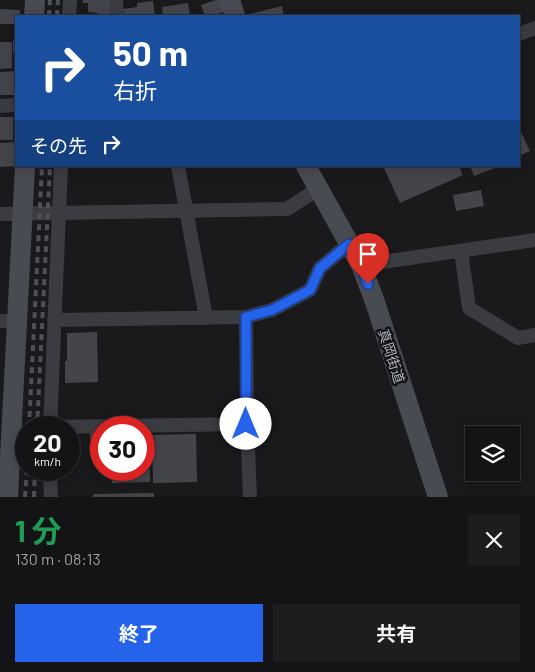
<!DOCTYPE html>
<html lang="ja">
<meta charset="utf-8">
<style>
body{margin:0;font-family:Barlow,"Noto Sans JP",sans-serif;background:#1d1d1f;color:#f1f3f6;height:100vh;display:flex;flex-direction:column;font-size:19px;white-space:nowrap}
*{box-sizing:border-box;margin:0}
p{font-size:16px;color:#9d9ea1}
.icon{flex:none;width:28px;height:28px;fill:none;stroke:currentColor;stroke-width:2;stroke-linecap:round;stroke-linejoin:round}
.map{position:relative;height:497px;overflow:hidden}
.details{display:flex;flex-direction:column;background:#141416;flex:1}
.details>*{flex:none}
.banner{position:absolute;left:15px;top:15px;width:505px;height:152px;border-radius:0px;box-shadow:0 2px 12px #0003,0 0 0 1px #333335;background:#1a4fa0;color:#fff;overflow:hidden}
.fabs{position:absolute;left:465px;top:426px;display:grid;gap:10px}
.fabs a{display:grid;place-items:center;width:55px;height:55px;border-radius:0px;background:#141416;box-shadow:0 2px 12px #0003,0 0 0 1px #333335;font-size:25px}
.speed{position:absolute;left:15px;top:416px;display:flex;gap:10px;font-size:25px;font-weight:700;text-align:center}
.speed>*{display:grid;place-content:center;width:65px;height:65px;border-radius:50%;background:#141416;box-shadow:0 2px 12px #0003,0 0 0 1px #333335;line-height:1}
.speed small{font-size:12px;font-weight:400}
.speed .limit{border:8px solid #d22;background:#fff;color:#111}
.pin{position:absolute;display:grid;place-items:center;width:42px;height:42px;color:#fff;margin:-51px -21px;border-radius:50% 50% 50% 0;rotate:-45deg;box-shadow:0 0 5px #0007}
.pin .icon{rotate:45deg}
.me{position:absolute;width:55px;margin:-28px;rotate:0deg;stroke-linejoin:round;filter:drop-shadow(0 0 4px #0008)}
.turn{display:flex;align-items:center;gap:18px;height:105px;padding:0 15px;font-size:22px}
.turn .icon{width:65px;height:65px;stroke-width:2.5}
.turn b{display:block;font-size:35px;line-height:42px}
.then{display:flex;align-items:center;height:48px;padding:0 15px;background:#0003;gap:10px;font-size:19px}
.round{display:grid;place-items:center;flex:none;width:52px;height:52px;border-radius:0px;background:#1d1d1f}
.headline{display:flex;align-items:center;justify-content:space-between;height:85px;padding:0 15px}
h1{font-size:30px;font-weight:700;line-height:38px;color:#1e9e55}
.button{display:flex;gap:10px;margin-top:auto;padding:10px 15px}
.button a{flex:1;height:58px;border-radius:0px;background:#2563eb;color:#fff;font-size:20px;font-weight:700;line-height:58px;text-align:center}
.button a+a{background:#1d1d1f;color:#f1f3f6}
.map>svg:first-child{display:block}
</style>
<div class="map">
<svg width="535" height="497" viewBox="0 0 535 497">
<rect width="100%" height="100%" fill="#1a1a1d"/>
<path fill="#44454a" d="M83,0H110V16H97L98,13L88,12V3H83Z
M216,0H223L227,11L211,16H205L201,5Z
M153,1L155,16H124L123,9L137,7V3Z
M188,3L190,16H163L162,7Z
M282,6L284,16H250V14Z
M0,9L20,10V16H16V24H0Z
M13,40H16V53H13Z
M0,42H12V68L0,69Z
M14,55H16V68H14Z
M16,71V95H0V72Z
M0,117H13V140H0Z
M521,132L530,151L519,156V134Z
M16,142V166L0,167V143Z
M383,166H459L463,175L400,203Z
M470,166H494L495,168L474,176Z
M481,190L484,206L456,211L453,195Z
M97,332L98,382L65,383V361H67V333Z
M90,433H101V450H90Z
M144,434H149L150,482L112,483V470H144Z
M196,434L197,482L153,483L152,435Z
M154,493V497H93V494Z"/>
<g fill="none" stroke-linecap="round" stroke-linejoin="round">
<path stroke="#3b3c42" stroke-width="14" d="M116,0L117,16
M69,16L70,0
M519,34L535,28
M0,106L16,105
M178,166L206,318
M0,214L287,209L318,189
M461,251L469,308L518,338L535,335
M361,265L535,240
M246,317L272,310L310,290L320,268L349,244
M54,320L246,317L247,424L250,497
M0,321H16
M50,427L247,424
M50,428L61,166
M50,470L51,497"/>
<path stroke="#494b52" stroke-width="20" d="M230,0L235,16
M34,16L35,0
M306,166L361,265L375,302L438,497
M8,497L25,166"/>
<path stroke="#4e5057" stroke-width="4" stroke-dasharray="6 5" stroke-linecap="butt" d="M49,16L50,0
M57,16L58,0
M29,428L42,166
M37,428L50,166
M25,497L27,470
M34,497L35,470"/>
</g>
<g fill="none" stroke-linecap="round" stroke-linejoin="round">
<defs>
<path id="route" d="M246,424V317L272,310L310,290L320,268L349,244L361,265L368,284"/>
</defs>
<use href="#route" stroke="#184099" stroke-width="12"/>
<use href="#route" stroke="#2563eb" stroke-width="9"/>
</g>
<g text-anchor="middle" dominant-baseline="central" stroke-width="5" stroke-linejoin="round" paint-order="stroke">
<g font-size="14" fill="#acb2bd" stroke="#151518">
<text transform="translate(392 356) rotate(72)">真岡街道</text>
</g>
</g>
</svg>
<div class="fabs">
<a><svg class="icon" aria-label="layers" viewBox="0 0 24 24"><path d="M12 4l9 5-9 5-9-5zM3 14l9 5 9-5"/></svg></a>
</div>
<div class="speed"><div>20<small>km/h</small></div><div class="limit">30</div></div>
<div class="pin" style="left:368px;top:284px;background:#d93025"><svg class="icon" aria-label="arrive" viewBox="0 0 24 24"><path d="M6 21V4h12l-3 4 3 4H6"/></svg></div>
<svg class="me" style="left:246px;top:424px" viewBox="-20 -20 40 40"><circle r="19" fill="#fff"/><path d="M0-13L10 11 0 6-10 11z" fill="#2563eb"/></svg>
<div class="banner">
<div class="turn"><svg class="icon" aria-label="right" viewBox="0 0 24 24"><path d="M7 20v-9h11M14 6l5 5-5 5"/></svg><div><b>50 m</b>右折</div></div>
<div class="then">その先<svg class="icon" aria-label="right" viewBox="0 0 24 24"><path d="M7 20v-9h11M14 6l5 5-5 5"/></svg></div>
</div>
</div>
<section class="details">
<div class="headline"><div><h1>1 分</h1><p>130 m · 08:13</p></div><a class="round"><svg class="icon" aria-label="close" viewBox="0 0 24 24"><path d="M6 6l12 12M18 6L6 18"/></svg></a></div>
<div class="button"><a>終了</a><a>共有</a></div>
</section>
